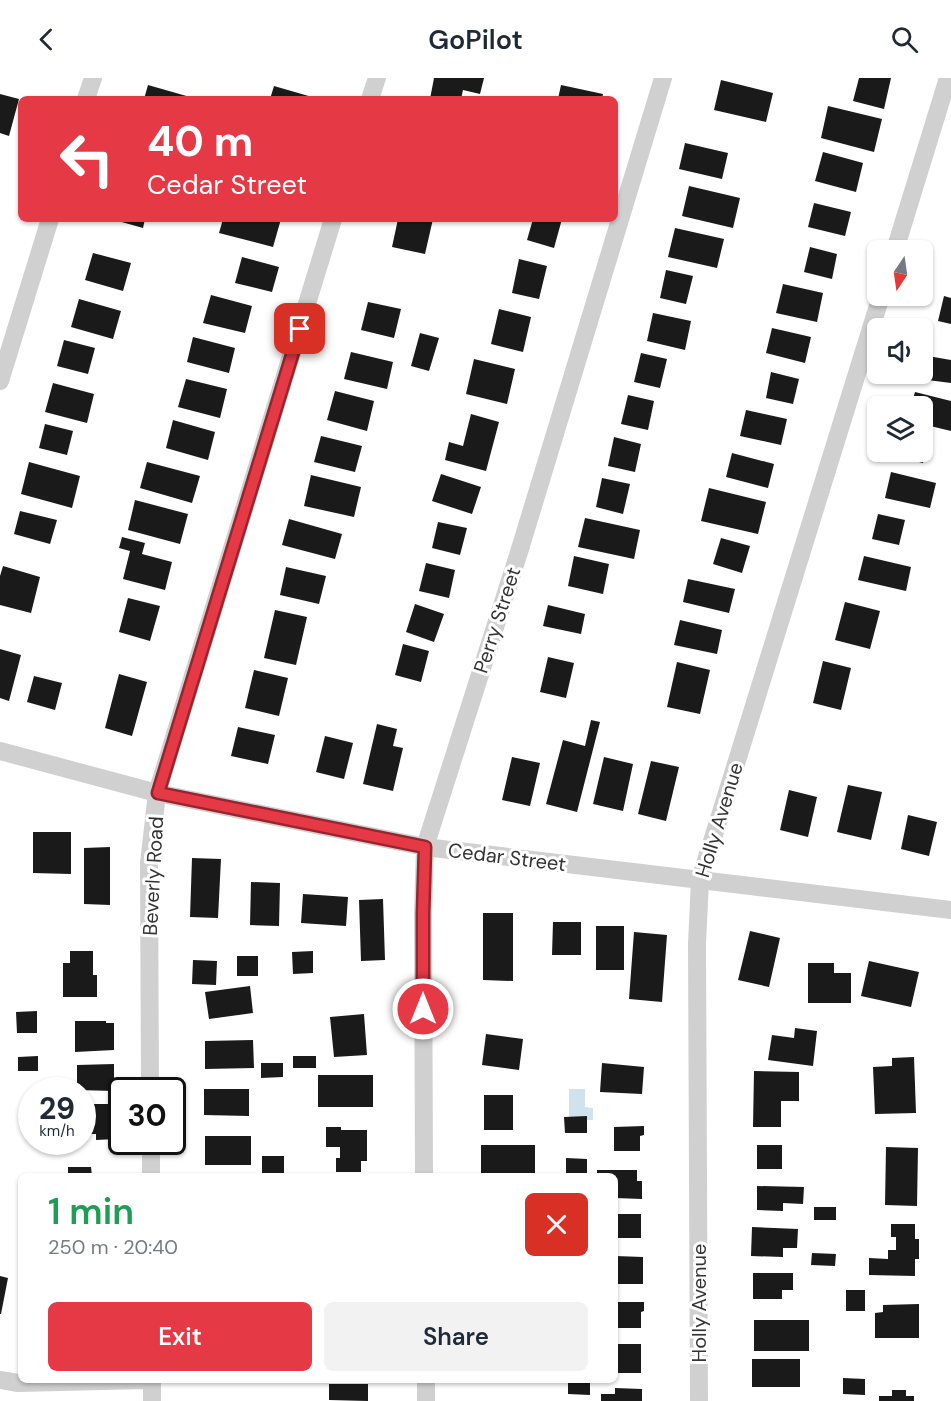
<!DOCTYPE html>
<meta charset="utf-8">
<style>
body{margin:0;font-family:"DM Sans",sans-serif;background:#f2f2f3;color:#1f2937;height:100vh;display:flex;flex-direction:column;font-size:22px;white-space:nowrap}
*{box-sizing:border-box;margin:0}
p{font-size:20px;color:#747a83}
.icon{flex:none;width:33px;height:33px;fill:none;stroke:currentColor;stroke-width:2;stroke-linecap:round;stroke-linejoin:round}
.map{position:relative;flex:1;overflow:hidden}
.panel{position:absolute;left:18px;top:1095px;width:600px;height:210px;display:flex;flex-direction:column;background:#fff;border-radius:9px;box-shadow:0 2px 4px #0004}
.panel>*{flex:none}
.guide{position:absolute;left:18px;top:18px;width:600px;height:126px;border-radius:9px;box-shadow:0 2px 4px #0004;background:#e63946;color:#fff;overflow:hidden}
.needle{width:39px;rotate:193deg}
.fabs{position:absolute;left:867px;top:162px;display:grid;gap:12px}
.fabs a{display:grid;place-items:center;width:66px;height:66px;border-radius:9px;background:#fff;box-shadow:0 2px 4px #0004;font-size:30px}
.speed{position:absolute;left:18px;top:999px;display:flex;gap:12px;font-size:30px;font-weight:700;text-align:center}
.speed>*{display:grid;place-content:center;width:78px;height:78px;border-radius:50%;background:#fff;box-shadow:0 2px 4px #0004;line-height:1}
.speed small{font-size:15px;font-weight:400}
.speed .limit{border:3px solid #111;border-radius:9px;background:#fff;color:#111}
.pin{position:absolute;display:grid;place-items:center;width:51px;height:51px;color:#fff;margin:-26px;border-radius:12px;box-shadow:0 3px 9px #0006}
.me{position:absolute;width:66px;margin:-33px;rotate:0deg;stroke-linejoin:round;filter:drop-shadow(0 0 4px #0008)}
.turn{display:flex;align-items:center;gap:21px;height:126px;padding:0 30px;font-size:27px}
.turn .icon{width:78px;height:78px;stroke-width:2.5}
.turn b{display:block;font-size:42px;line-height:51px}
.round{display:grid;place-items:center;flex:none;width:63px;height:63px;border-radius:9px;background:#f2f2f3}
.summary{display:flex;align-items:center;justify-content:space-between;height:102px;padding:0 30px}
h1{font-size:36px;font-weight:600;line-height:45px;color:#1e9e55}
.cta{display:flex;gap:12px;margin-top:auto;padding:12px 30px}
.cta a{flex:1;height:69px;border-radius:9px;background:#e63946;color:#fff;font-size:24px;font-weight:600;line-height:69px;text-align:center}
.cta a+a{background:#f2f2f3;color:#1f2937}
header{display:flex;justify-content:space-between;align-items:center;height:78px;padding:0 30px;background:#fff;font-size:27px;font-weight:600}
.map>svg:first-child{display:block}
</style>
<header><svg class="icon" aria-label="back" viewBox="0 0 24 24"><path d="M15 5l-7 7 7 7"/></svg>GoPilot<svg class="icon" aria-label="search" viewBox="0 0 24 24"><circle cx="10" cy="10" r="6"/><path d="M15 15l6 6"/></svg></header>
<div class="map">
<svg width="951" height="1323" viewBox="0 0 951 1323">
<rect width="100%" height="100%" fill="#fff"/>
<path fill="#cfe2ee" d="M569,1011H585V1029L593,1030V1042H569Z"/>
<path fill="#1a1a1a" d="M434,0H484L480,16L463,12L461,21H430Z
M859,0H891L884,31L853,23Z
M721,2L773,15L766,44L714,32Z
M148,7L190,19V21H144Z
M561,7L603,16L602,21H558Z
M274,8L312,19L311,21H270Z
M0,16L19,21L9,58L0,55Z
M828,28L882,41L874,74L821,60Z
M685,65L728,75L722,101L679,91Z
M823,74L863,85L856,114L815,103Z
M689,108L740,120L733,150L682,138Z
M814,125L851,134L845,158L808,149Z
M111,141H145L143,150Z
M223,141H281L273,169L219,155Z
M398,141H433L425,176L392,169Z
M533,141H562L554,170L527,162Z
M675,150L724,161L717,190L668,179Z
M810,169L837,176L832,201L804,194Z
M93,175L131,185L123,213L85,202Z
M242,179L279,189L272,214L235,205Z
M519,181L547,188L539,221L512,215Z
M666,192L693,198L686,226L660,220Z
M783,206L823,215L817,244L776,235Z
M211,217L252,228L245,255L203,245Z
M944,218L951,220V246L938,243Z
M79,221L121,233L113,261L71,249Z
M368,224L401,231L394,260L361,252Z
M499,231L531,239L523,274L491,266Z
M653,235L691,243L685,272L647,263Z
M772,250L811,259L805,285L766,275Z
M420,255L439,260L429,293L411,288Z
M193,259L235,270L229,295L187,284Z
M64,262L95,270L88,296L57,288Z
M351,274L393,284L387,311L344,301Z
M641,275L667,281L660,310L634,304Z
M922,277L951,282V305L904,299V296H922Z
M474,281L515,291L507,326L466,316Z
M771,294L799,301L793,326L766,320Z
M186,301L227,311L220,340L178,329Z
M53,305L94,316L87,345L45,334Z
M335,313L374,323L367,353L327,342Z
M915,314L951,323V353L922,346V328H911Z
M628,317L654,323L648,352L621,346Z
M746,332L787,341L781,367L740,358Z
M471,336L499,344L486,393L445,382L449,364L463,368Z
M173,342L215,354L208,382L166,370Z
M45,346L73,353L67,377L39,370Z
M922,355L929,357L923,385L895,378L896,374H922Z
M321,358L362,368L355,394L314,384Z
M614,359L641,366L635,394L608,388Z
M732,375L774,386L768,410L726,399Z
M29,384L80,398L72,430L21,416Z
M147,384L200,398L192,425L140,410Z
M891,394L936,405L930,430L885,420Z
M441,396L481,409L472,436L432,423Z
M311,397L361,409L354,439L304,428Z
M602,400L630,406L623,436L596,429Z
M709,410L766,424L758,456L701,443Z
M135,422L188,436L180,466L128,452Z
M20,433L57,442L50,466L14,456Z
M878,436L905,442L899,467L872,461Z
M585,440L640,452L634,481L578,469Z
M289,441L342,456L335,481L282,467Z
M438,444L467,450L460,477L432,470Z
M122,459L145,465L142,476L172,484L165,512L123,501L130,473L119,470Z
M721,460L750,468L742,495L713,486Z
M574,478L609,486L603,516L568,508Z
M864,478L911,489L906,513L858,502Z
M426,485L455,492L449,520L419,513Z
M3,488L40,499L31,535L0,527V498Z
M286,489L326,498L319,526L280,517Z
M688,501L735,511L729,535L683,524Z
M128,520L160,528L150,563L119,554Z
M845,524L880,533L870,571L835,562Z
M415,526L444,536L434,564L406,554Z
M548,527L585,536L581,556L543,548Z
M275,532L307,539L296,587L264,580Z
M680,542L722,552L717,576L674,567Z
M403,566L429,573L421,604L395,597Z
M0,571L21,577L9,623L0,620Z
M548,579L574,585L566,620L540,614Z
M823,583L851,590L841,632L813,625Z
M677,584L710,592L700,636L667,629Z
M254,592L288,600L279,638L245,630Z
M119,596L147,604L132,658L105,650Z
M34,598L62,605L55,632L27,624Z
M591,642L600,644L577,734L546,726L563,662L585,668Z
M377,646L397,651L393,668L403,670L393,713L363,706Z
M238,649L275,657L268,686L231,678Z
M325,658L353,665L344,701L316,694Z
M512,679L540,685L530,728L502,722Z
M604,679L633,686L623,733L593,726Z
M651,683L679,689L666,743L638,736Z
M848,707L882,714L871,762L837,754Z
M789,712L817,719L808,759L780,752Z
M908,737L937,744L929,778L901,771Z
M33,754H71V796L33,795Z
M110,769V827L84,826V770Z
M192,780L221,781L218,840L190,839Z
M251,804L280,805L279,848L250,847Z
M303,816L348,819L346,848L301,845Z
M383,821L385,882L361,883L359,822Z
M483,835H513V903L483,902Z
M553,844H581V877H552Z
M596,848H624V892H596Z
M750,853L780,860L769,909L738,902Z
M634,854L667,857L662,924L629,921Z
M70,873H93V897H97V919H63V885H70Z
M313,873V895L293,896L292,874Z
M237,878H258V898H237Z
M193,882L217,883L216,907L192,906Z
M869,883L919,894L911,929L861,918Z
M808,885H834V895H851V925H808Z
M250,908L253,935L209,941L205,914Z
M37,933V955H17L16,934Z
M364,936L367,977L334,979L330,939Z
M75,943H106V945H114V972L75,974Z
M795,950L817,953L813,988L768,982L772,957L794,960Z
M486,956L523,961L519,992L482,987Z
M253,962L254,990L205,991V963Z
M38,978V993H18V979Z
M293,978H316V990H293Z
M914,979L916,1035L875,1036L873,989L892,988V980Z
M261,985H283V999L261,1000Z
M602,985L644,989L642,1016L600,1014Z
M114,986V1013L77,1012V987Z
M754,993L799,994V1023H781V1049H753Z
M318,997H373V1029H318Z
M204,1011H249V1038L204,1037Z
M484,1017H513V1052H484Z
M82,1026H115L116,1061L96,1062V1056H82Z
M587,1038V1055H565L564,1039Z
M644,1048V1057L640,1058V1073H614V1049Z
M326,1049H341V1052H367V1083H361V1094H336V1080H340V1069H326Z
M205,1058H251V1087H205Z
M481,1067H535V1098L481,1097Z
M757,1067H782V1091H757Z
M886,1069L918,1070L917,1128L885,1127Z
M262,1078H284V1097H262Z
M566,1080L587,1081V1098H566Z
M68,1089H91L92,1098H68Z
M597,1092H637V1103H642V1121L615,1120V1098H597Z
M757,1108L804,1109L803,1126L783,1125V1133L757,1132Z
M814,1129H836V1142H814Z
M615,1136H641V1160H615Z
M891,1146H915V1161H919V1181H915V1198L869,1197V1180L888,1181V1172H896V1159H891Z
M752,1149L798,1151L797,1170H783V1179L751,1178Z
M812,1175L836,1176L835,1188L811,1187Z
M615,1178L643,1179V1206H615Z
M753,1195H793V1212H782V1221H753Z
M0,1198L8,1200L1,1236H0Z
M846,1212H865V1233H846Z
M615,1224H644V1233L641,1234V1250H615Z
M919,1226V1260H875V1235L883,1234V1227Z
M754,1242H809V1273H754Z
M615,1266H641V1295H615Z
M752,1281H800V1309H752Z
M843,1300L865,1301V1317L843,1316Z
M568,1302H590V1317L568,1316Z
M329,1306H368V1323L329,1322Z
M615,1310L642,1311V1323H601V1316H615Z
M892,1312H906V1318H914V1323H879V1318H892Z"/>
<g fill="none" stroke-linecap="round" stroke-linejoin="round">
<path stroke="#d0d0d0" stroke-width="18" d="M86,21L93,0
M370,21L377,0
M895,172L948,0
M0,303L50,141
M0,673L157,715L425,769L951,832
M150,1012L149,785L157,715L333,141
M151,1064V1098
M424,1098L423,836L425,769L520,471L663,0
M0,1302L18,1305L146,1302
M152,1302V1323
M426,1302V1323
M699,1323L697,866L700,802L881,218"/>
</g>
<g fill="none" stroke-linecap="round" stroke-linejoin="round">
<defs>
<path id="route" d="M300,251L158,715L425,769L423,836V931"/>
</defs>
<use href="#route" stroke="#96252e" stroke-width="15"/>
<use href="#route" stroke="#e63946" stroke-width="10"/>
</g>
<g text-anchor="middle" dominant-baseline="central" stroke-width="6" stroke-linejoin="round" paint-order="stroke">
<g font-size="20" fill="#333" stroke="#fff">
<text transform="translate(497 542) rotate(-72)">Perry Street</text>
<text transform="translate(719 742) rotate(-73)">Holly Avenue</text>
<text transform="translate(507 779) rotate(7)">Cedar Street</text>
<text transform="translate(153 798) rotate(-87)">Beverly Road</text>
<text transform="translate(699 1225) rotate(-90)">Holly Avenue</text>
</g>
</g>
</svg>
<div class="fabs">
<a><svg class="needle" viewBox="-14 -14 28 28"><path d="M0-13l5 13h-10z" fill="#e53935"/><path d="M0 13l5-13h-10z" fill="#747a83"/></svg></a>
<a><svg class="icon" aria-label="sound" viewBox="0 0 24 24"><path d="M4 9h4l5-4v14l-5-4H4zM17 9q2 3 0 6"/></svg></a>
<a><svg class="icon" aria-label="layers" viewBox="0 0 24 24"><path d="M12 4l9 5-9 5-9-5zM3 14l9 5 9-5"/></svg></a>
</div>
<div class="speed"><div>29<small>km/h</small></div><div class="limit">30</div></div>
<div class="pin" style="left:300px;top:251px;background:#d93025"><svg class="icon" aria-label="arrive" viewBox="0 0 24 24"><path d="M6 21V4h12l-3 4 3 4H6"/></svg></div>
<svg class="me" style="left:423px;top:931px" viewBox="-20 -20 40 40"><circle r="17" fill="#e63946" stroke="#fff" stroke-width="3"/><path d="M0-11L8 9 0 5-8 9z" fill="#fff"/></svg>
<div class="guide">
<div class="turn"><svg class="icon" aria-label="left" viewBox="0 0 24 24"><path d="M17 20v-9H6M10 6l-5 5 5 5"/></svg><div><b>40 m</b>Cedar Street</div></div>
</div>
<section class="panel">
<div class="summary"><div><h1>1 min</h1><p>250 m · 20:40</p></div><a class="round" style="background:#d93025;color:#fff"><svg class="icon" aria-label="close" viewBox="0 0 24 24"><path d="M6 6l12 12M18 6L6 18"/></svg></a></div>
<div class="cta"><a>Exit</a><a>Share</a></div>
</section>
</div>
